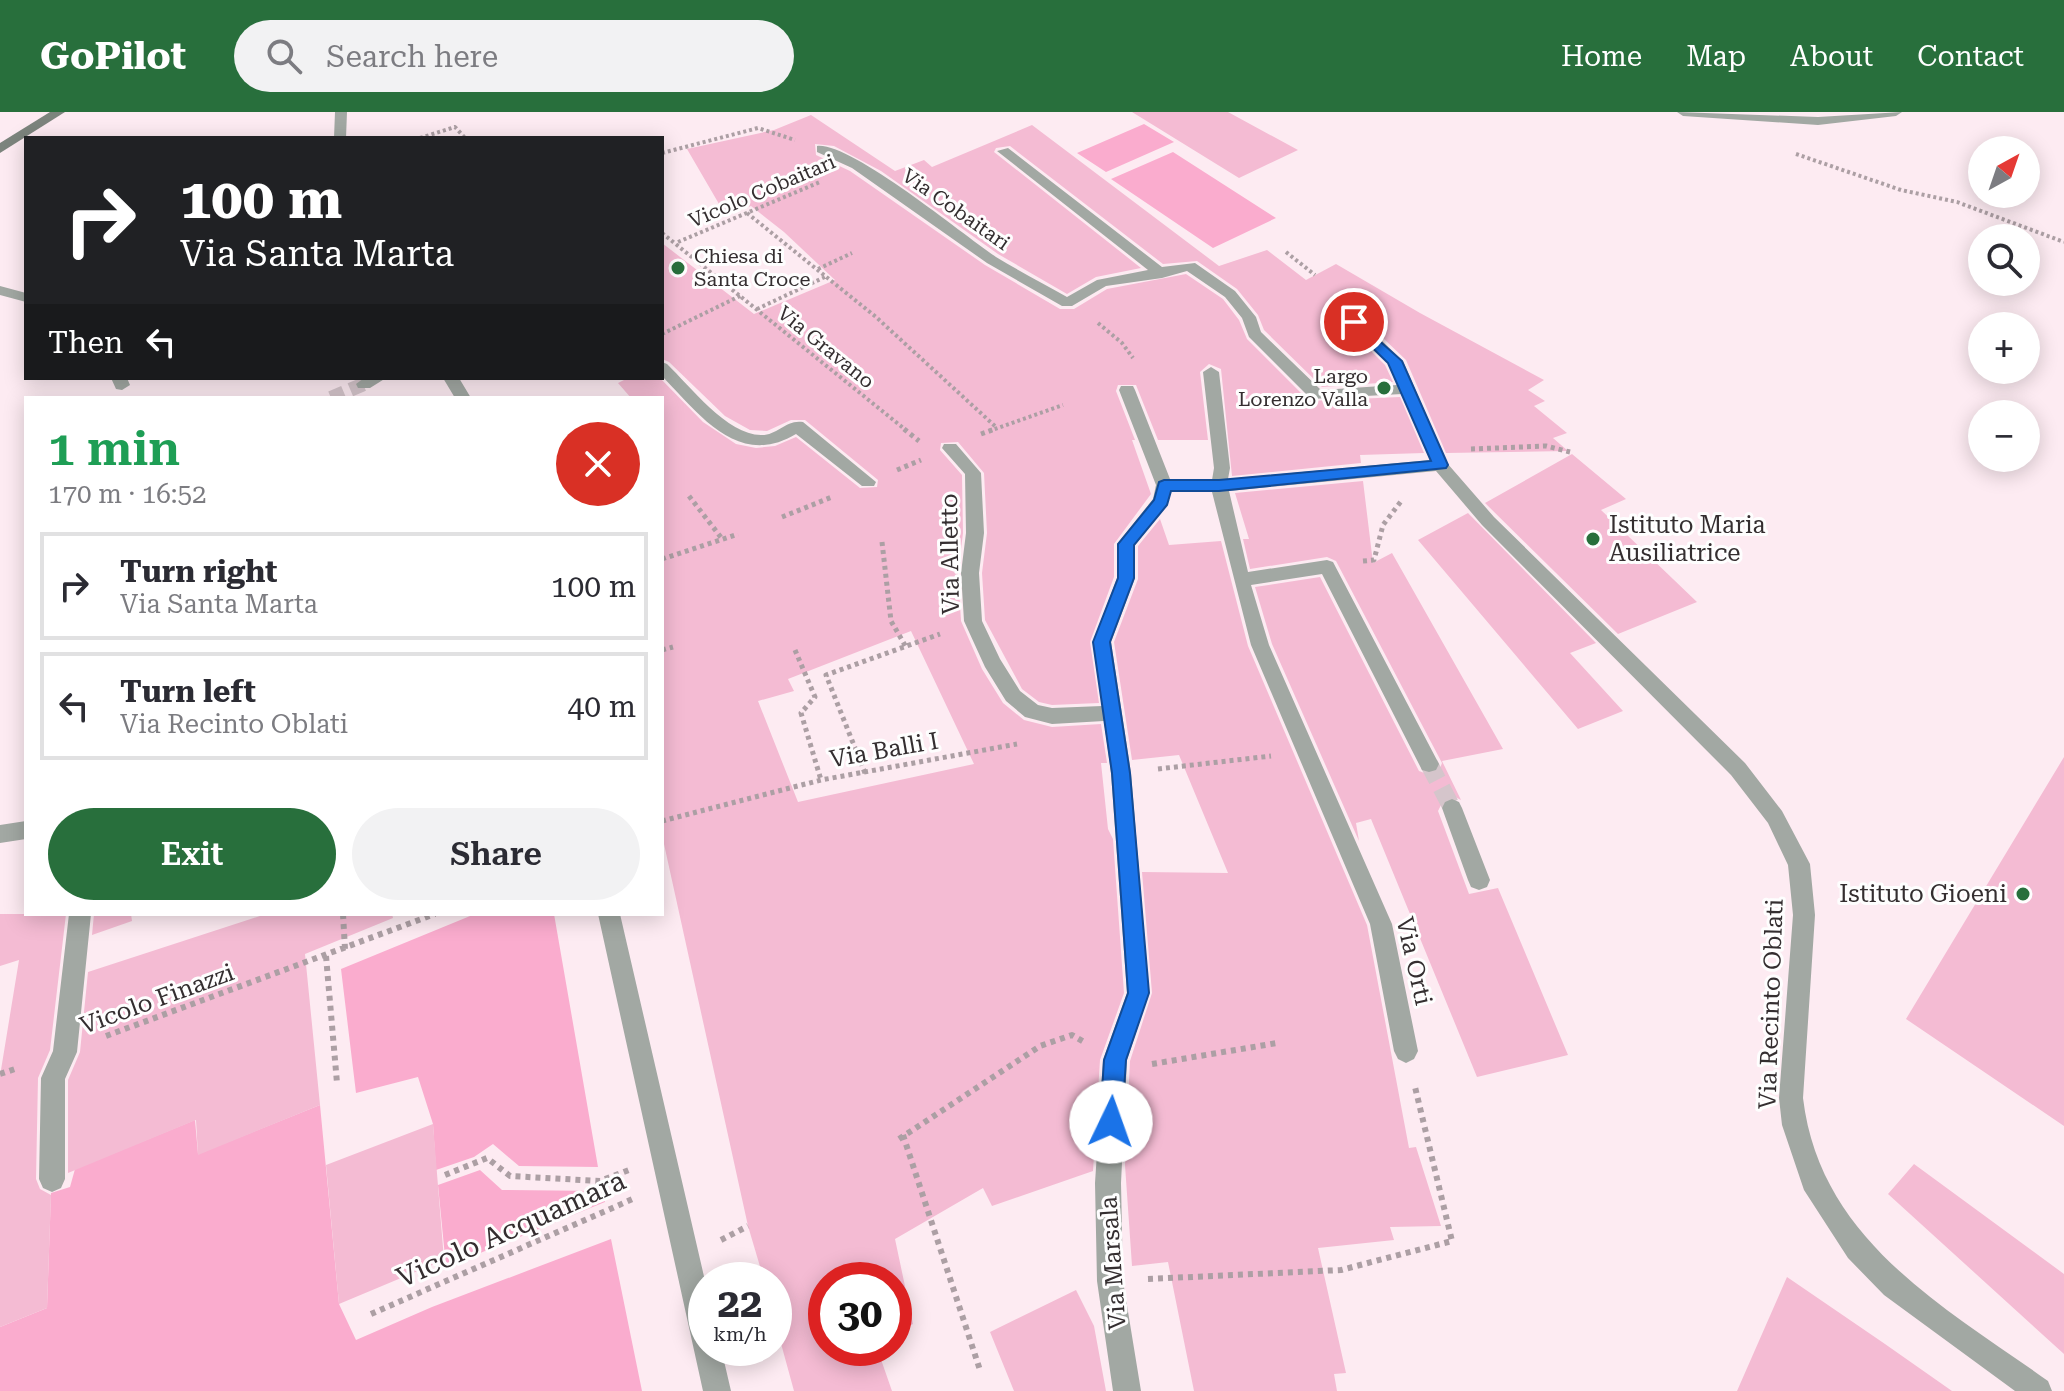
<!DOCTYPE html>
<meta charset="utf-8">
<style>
body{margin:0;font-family:"Roboto Serif",serif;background:#f2f2f3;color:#2b2b33;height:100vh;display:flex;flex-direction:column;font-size:30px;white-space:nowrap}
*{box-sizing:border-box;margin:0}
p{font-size:26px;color:#7c7c81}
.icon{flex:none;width:44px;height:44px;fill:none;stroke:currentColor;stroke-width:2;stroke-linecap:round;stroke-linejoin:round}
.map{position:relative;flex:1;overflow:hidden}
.panel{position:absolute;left:24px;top:284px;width:640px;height:520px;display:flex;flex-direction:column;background:#fff;border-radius:0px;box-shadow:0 4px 20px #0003}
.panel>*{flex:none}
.hud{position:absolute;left:24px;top:24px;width:640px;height:244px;border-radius:0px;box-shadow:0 4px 20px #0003;background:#202124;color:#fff;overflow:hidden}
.needle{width:52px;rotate:40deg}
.buttons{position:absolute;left:1968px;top:24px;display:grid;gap:16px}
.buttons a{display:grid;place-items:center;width:72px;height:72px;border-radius:50%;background:#fff;box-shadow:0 4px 20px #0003;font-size:40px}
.speed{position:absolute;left:688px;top:1150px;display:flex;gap:16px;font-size:40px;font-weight:700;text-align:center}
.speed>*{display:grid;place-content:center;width:104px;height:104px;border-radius:50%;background:#fff;box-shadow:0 4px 20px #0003;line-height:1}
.speed small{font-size:20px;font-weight:400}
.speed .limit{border:12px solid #d22;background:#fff;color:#111}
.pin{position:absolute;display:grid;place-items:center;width:68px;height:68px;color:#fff;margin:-34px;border:4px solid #fff;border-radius:50%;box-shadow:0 2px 8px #0007}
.me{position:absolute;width:88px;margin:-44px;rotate:3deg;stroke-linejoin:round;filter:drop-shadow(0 0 6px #0008)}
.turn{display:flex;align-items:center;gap:28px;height:168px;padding:0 24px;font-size:36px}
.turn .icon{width:104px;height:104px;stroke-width:2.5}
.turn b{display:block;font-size:56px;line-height:68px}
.then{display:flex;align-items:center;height:76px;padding:0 24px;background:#0003;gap:16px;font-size:30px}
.round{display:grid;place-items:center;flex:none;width:84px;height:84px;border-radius:42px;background:#f2f2f3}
.overview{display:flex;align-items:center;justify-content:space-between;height:136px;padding:0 24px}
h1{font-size:48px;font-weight:600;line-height:60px;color:#1e9e55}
.action{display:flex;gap:16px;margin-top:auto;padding:16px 24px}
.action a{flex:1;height:92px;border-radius:48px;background:#286f3c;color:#fff;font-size:32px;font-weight:600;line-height:92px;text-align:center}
.action a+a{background:#f2f2f3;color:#2b2b33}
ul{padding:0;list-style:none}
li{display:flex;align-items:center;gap:24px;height:108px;margin:0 16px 12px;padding:0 8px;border:4px solid #e1e1e2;border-radius:0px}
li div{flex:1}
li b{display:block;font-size:30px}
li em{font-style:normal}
header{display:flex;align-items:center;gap:48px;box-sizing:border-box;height:112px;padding:0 40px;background:#286f3c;color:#fff}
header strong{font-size:38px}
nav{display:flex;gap:44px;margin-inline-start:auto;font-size:28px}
.search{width:560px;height:72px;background:#f2f2f3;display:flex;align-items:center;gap:20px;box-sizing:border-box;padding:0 28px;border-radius:44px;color:#7c7c81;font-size:30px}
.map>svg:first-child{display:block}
</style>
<header>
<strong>GoPilot</strong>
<div class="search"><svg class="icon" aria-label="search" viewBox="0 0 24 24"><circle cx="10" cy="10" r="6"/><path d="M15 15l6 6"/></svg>Search here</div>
<nav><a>Home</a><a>Map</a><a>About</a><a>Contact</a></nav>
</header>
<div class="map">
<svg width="2064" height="1279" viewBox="0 0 2064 1279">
<rect width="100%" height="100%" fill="#fdebf2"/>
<path fill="#faacce" d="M1144,12L1174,30L1106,60L1077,41Z
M1173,40L1276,106L1213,136L1111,67Z
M475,802H554L598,1055L519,1054L493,1032L474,1045L436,1058L433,1012L418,965L356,981L341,857Z
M320,993L339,1192L356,1228L432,1195L611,1127L642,1279H0V1215L47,1196L51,1081L70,1075L75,1057L195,1008L198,1042Z
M480,1058L502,1078L602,1079L605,1090L446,1155L438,1073Z"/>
<path fill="#f4bbd3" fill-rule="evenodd" d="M1132,0H1228L1298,38L1239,66Z
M811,3L895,59L924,48L932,55L1032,13L1219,154L1267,138L1306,168L1336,152L1420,201L1544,268L1528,278L1545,289L1534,294L1567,321L1553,326L1568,339L1446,341L1406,248L1361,205H1347V215L1385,253L1393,270L1322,275L1264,218L1258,203L1237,177L1197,149L1163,152L1010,34L996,36L994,40L1141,156L1096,165L1067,182L998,142L881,59L834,34L815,32L816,43L850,59L985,153L1060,197H1074L1107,177L1186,162L1223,187L1239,208L1247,227L1309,289L1400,285L1424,341L1360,343L1361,351L1232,364L1221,257L1209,252L1200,260L1208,328H1158L1136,273H1118L1116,279L1135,328H1132L1151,382L1114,432V465L1090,530L1099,591L1052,593L1039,590L1022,577L985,508L982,461L987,421L984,361L958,330L941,331L940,338L962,363L963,421L958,461L961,509L982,557L1003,591L1024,608L1052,615L1101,612L1107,651H1101L1108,717L1113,727L1124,881L1100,948L1093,1059L992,1094L983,1076L895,1127L913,1212L894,1222V1168H826V1236H877L892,1279H794L774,1206V1168H764L748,1114L662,723V286H631L618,271L628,266H660L703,310L736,332L756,336L775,334L796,325L860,376L877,375L878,368L805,308H791L767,319L750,318L725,304L669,250L662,247V131L754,202L835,168L784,120L751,94L726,104L687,37L774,18ZM911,519L974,652L798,690L758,589L794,579L788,567Z
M1572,342L1626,387L1601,398L1697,490L1618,522L1485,391Z
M1363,369L1373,451L1392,441L1503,637L1442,649L1461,688L1453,684L1444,687L1438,699L1469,782L1498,776L1568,943L1477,965L1371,707L1356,711L1359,729L1272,532L1255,475L1320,465L1419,659L1430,663L1439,659L1442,651L1336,449L1327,445L1250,457L1243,427H1249L1235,381Z
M1468,401L1596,531L1570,541L1623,599L1578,617L1418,428Z
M1160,407L1169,433L1221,429L1248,534L1367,813L1409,1036L1416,1035L1441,1114L1390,1115L1394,1128L1318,1136L1346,1261L1334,1262L1337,1279H1194L1168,1150L1132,1154L1125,1053L1130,949L1152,881L1142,760L1228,761L1179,643L1132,648L1114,530L1138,467V434Z
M2064,645V1014L1906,907Z
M0,802H66L50,938L38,966L36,1067L40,1077L51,1083L47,1196L0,1215V964L19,848L0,854Z
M94,802H131L132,809L92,823Z
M266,802H392L393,806L305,842L320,993L198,1043L196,1008L68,1061V968L80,940L88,860Z
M433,1012L444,1148L339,1192L326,1053Z
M1914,1052L2064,1162V1242L1888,1082Z
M1787,1165L1885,1232L1952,1279H1737Z
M1076,1178L1094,1214L1106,1279H1014L990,1220Z"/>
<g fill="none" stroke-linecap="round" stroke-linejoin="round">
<path stroke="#d5c5cb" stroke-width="14" stroke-dasharray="14 7" stroke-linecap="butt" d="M331,286L364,272"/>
<path stroke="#d5c5cb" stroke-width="18" stroke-dasharray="18 9" stroke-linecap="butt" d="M1429,652L1452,696"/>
<path stroke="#ac9fa4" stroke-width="4" stroke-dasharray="3 3" stroke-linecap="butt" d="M420,26L455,15L465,26
M662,41L758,16L795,28
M1796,42L1901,78L1957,90L2064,130
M747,101L876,205L996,315
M662,121L907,319
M678,130L820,70
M1286,140L1315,163
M818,157L852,141
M757,197L827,164
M1098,211L1122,231L1133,246
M662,222L742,183
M989,319L1063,293"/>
<path stroke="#ac9fa4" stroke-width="5" stroke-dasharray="4 4" stroke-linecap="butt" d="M904,317L919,329
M981,322L995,317
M1471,337L1546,334L1570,340
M897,358L921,348
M689,384L723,428
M782,405L832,385
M882,430L891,509L906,535
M662,447L738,422
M1363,449L1374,448L1383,413L1402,388
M662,538L673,535
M795,538L815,585L801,601L821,668
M1158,657L1271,644
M865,661L826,563L940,522
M662,709L821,668L1017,632"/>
<path stroke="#ac9fa4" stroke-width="6" stroke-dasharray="5 5" stroke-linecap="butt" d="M343,802L345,837
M326,844L337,971
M106,924L435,802
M1152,952L1277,931
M0,962L18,956
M903,1023L980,1258
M899,1027L1040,934L1072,923L1084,930
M445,1063L487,1046L510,1064L600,1069L629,1058
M721,1128L748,1114
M1148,1167L1341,1158L1452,1129L1415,975
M371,1202L635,1086"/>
<path fill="#a2a8a3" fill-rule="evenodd" d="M1677,0L1818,5L1902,0L1896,4L1818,13L1683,4Z"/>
<path fill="#a2a8a3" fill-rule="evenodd" d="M662,250L667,252C690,274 728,324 762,323C777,323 787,307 803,310L876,370L874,374H862L796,322C738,357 699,302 662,264Z"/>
<path fill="#a2a8a3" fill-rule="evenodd" d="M335,0H347L346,26H334Z
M817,34C851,30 963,123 996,145C1019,159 1044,172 1067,185L1097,168L1148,158L997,39L1008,36L1162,155L1195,151L1235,179L1256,205L1261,220L1321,278L1397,273L1388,251L1349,213V207H1359L1403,249L1447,351L1494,405L1745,651L1782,699L1810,752L1815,803L1803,986C1820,1128 1943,1194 2048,1269L2052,1279H2015L1884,1183L1848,1146L1804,1078L1782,1013L1779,986L1793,803L1788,753L1768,711L1731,663L1482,413L1436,359L1229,379L1248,460L1327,448L1333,450L1439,652L1436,658L1429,660L1422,658L1322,462L1251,473L1269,533L1392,812L1418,939L1414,947L1406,951L1398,947L1394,939L1370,812L1251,533L1212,380L1171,379L1167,393L1135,433V466L1111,530L1131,661L1149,881L1127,948L1121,1071L1123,1169L1141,1279H1113L1097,1169L1095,1071L1103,948L1127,881L1111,661L1104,609L1052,612L1025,605L1006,589L985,555L964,509L961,461L966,421L965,362L942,336L944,332H956L981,361L984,421L979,461L982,509L1000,547L1020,579L1038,593L1052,596L1102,594L1093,530L1117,466V432L1153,387L1156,373L1119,278L1121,274H1133L1135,278L1170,367L1212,368L1214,356L1203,260L1211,255L1219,260L1230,356L1228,367L1430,348L1402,282L1311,287L1249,225L1242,206L1225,185L1187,159L1162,166L1106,174L1072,194H1062L987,151L852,56L817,40Z
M0,174L26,181V190L0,183Z
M111,266H127L130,273L122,278L116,277Z
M364,266H386L370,276H358L356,272Z
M443,266H459L471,286H455Z
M1452,687L1459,690L1462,696L1490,768L1487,775L1479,778L1471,775L1468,768L1442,696L1445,690Z
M26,709V727L0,731V713Z
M69,802H91L77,940L65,967V1067L61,1076L52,1080L43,1076L39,1067L41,966L53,939Z
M598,802H620L706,1173V1236H721L731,1279H703Z"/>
<path fill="#7c847d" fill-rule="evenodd" d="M50,0H65L0,41V31Z"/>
</g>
<path fill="#1a73e8" stroke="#114b97" stroke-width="2" d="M1354,206L1402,249L1448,353L1446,356L1219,379H1171L1167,393L1134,433V466L1110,530L1130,661L1149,881L1126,948L1122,1010L1119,1018L1111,1021L1103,1018L1100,1010L1104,948L1128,881L1112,661L1093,530L1118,466V432L1154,388L1159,370L1164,368H1219L1431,349L1388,251L1349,213V207Z"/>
<g fill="#286f3c" stroke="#fefefe" stroke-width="3">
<circle cx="678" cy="156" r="8"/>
<circle cx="1384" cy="276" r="8"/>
<circle cx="1593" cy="427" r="8"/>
<circle cx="2023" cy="782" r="8"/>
</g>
<g text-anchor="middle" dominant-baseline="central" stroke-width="6" stroke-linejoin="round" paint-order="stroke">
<g font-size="20" fill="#342e30" stroke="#fefefe">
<text transform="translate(762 79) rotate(-23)">Vicolo Cobaitari</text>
<text transform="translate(956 97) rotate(35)">Via Cobaitari</text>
<text transform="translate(826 235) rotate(39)">Via Gravano</text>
</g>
<g font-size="20" fill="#342e30" stroke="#fefefe" text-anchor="start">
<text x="694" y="144">Chiesa di<tspan x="694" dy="23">Santa Croce</tspan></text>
<text x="1368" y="264" text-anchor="end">Largo<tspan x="1368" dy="23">Lorenzo Valla</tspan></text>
</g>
<g font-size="24" fill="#342e30" stroke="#fefefe" text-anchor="start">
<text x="1609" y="413">Istituto Maria<tspan x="1609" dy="28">Ausiliatrice</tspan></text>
<text x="2007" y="782" text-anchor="end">Istituto Gioeni</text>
</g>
<g font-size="24" fill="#342e30" stroke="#fefefe">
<text transform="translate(950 442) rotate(-91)">Via Alletto</text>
<text transform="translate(884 638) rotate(-10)">Via Balli I</text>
<text transform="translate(1414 849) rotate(77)">Via Orti</text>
<text transform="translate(157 887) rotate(-20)">Vicolo Finazzi</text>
<text transform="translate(1771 892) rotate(-88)">Via Recinto Oblati</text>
<text transform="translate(1113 1151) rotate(-94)">Via Marsala</text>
</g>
<g font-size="28" fill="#342e30" stroke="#fefefe">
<text transform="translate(511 1117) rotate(-24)">Vicolo Acquamara</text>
</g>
</g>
</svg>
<div class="buttons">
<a><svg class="needle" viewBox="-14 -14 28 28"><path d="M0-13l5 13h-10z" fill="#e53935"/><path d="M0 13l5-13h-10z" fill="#7c7c81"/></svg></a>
<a><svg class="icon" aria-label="search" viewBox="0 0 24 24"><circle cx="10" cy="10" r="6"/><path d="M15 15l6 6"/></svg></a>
<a>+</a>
<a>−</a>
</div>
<div class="speed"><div>22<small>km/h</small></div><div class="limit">30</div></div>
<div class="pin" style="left:1354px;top:210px;background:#d93025"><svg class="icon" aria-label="arrive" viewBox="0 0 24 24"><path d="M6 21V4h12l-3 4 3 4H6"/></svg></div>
<svg class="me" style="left:1111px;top:1010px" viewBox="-20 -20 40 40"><circle r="19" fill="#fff"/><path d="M0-13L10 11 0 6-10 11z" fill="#1a73e8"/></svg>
<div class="hud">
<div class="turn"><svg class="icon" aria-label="right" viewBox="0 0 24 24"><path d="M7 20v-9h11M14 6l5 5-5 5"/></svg><div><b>100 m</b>Via Santa Marta</div></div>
<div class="then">Then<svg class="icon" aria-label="left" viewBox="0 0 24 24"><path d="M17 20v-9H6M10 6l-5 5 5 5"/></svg></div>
</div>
<section class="panel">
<div class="overview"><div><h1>1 min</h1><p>170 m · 16:52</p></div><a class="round" style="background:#d93025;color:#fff"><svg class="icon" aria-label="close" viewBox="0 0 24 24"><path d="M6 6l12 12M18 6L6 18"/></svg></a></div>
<ul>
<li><svg class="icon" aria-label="right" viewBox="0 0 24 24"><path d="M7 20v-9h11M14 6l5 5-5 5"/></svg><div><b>Turn right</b><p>Via Santa Marta</p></div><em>100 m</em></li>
<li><svg class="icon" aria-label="left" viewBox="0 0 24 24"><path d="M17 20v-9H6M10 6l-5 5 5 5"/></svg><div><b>Turn left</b><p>Via Recinto Oblati</p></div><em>40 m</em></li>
</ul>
<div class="action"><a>Exit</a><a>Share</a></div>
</section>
</div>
